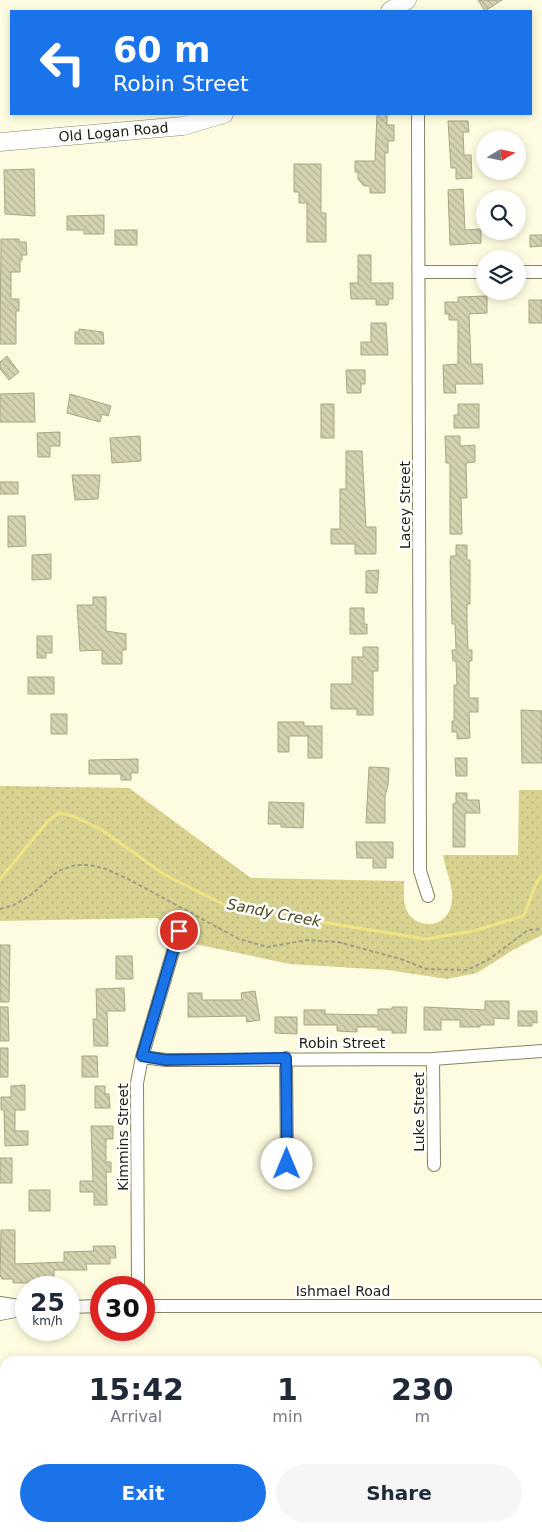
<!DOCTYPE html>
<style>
body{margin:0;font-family:"DejaVu Sans",sans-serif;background:#f6f6f7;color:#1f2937;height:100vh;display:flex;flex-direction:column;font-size:19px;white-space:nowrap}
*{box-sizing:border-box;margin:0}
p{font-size:16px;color:#747a83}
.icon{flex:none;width:28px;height:28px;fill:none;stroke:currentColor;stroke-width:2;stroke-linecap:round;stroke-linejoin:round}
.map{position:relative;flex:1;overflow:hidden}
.sheet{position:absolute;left:0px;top:1356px;width:542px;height:176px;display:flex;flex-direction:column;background:#fff;border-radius:15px 15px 0 0;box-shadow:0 2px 8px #0003}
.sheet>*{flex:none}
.hud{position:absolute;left:10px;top:10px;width:522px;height:105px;border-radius:0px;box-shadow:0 2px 8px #0003;background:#1a73e8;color:#fff;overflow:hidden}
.needle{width:32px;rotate:80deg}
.controls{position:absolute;left:476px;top:130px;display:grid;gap:10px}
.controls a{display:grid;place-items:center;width:50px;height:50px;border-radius:50%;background:#fff;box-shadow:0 2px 8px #0003;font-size:25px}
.speed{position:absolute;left:15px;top:1276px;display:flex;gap:10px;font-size:25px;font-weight:700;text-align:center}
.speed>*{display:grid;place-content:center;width:65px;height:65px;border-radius:50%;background:#fff;box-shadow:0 2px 8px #0003;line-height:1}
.speed small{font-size:12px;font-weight:400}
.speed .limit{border:8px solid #d22;background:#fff;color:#111}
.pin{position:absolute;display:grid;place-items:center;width:42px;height:42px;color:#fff;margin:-21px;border:2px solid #fff;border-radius:50%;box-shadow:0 1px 5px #0007}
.me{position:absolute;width:55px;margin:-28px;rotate:0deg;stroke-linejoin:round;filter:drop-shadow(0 0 4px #0008)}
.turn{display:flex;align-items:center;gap:18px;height:105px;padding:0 20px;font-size:22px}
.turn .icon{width:65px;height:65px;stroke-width:2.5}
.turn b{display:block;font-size:35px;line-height:42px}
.eta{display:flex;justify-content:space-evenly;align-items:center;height:85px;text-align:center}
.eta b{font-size:30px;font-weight:700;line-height:35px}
.cta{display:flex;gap:10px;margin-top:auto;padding:10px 20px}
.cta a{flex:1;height:58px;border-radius:30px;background:#1a73e8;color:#fff;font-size:20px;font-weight:700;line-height:58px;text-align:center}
.cta a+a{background:#f6f6f7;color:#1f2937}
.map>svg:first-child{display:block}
</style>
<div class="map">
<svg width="542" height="1532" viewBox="0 0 542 1532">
<defs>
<pattern id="grass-dots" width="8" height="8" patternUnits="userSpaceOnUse" patternTransform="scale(1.25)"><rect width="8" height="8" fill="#d8d290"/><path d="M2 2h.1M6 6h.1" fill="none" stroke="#b9b47b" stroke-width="1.8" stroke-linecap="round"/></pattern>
<pattern id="building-back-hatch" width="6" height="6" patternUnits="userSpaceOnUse" patternTransform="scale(1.25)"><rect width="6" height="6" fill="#d5d2b0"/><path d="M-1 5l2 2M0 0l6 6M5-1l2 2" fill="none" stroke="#b6b496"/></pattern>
</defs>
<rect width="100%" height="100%" fill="#fefce0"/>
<path fill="url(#grass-dots)" d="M0,786L129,788L251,878L404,881C404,889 403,897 405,905C410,932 455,932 452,893C451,881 445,867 443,855H518L519,790H542V935L513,950L477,973L447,979L388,970L290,964L190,943L157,918L0,921Z"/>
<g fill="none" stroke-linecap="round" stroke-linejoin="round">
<path stroke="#eee481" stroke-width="3" d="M0,879L48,821L59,813L73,816L102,830L165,875L229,907L426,939L473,931L523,916C531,903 532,885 542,875"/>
</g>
<path fill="url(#building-back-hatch)" stroke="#a9a685" d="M478,0H502L485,11Z
M377,114H387V125H394V141H388V153H385V193H370V186H364L358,179V172H355V161H375Z
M448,121H468L469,132H463L464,155H471L472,178L456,179V168H451Z
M294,164H321V213H326V242H307V203H299V192H294Z
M34,169L35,216L5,214L4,170Z
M463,189L465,230L481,229V243L450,245L448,190Z
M104,215V234H84V230H67V216Z
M115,230H137V245H115Z
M530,235H542V246L530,247Z
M1,239H19V242H26L27,255H22V260H20V272H11V299H19V311H16V344H0Z
M358,255H371V283H393V299H389L388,305H376V299H351L350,283H358Z
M487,296V313L469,314L471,364H482L483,384H455L456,393H444L443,365L458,364V320H449V314H445V302H458V297Z
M529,300H542V323H529Z
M371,323H386L388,355H361V342H371Z
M79,329L103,332L104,344H75V332H79Z
M7,356L19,372L9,380L0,369V362Z
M346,370H365V384H361V393H347Z
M34,393L35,422H0V394Z
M70,394L111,406L108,416L102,414L100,422L67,413Z
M321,404H334V438H321Z
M458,404H479V428H454V415H458Z
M60,432V446H50V457H38L37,433Z
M140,436L141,461L112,463L110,438Z
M445,436H460V446L475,445V462L466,463L467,498H461L462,534H450V463H446Z
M346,451H362L366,527H376V554H355V544H331V529H340V489H346Z
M72,475H100L98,499L75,500Z
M0,482H18V494H0Z
M8,516H25L26,546L8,547Z
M456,545H467V560H470V604H467V624L468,650H472V661H469V698H478V712H469L470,738L457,739V732H452V721H454V685H457L456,661H453L452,650H456L455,624H452L450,560L451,556H456Z
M51,554V579L32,580V555Z
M379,570L377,593H366V571Z
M93,597H106V631L126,634V650H122V664H102V650L80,651L77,605H93Z
M350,608H364V624H367V634H350Z
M37,636H52V653H46V658H37Z
M363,647H378V671H373V715H357V709H331V684H352V657H363Z
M28,677H54V694H28Z
M521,710L542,711V763H522Z
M51,714H67V734H51Z
M278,722H304V726H322V758H308V736H289V752H278Z
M455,758H467V776H456Z
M138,759V773H131V780H121V774H89V760Z
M369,767L389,768L388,785L385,796V823H366Z
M456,793H467V800H479L480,813H465V847H453V804L456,803Z
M269,802L304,803L303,828L281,827V824H268Z
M356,842H393V858H386V868H373V858H357Z
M0,945H10L9,1002H0Z
M116,956H132L133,979H116Z
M124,988L125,1011H107L108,1046H94L93,1019H97L96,989Z
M255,991L260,1020L247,1022L246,1016L188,1017V993H202V1000H242L241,993Z
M485,1001H509V1019L494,1018V1025H480V1027H460V1020H441V1030H424V1007L485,1010Z
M0,1007H8L9,1041H0Z
M392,1007H407L406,1033H392V1030H378V1027H357V1032L337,1031V1025H304V1010H325V1014L378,1015V1009H392Z
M518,1011H537V1023L532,1022V1026H518Z
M275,1017H297V1034L275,1033Z
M0,1048H8V1077H0Z
M82,1056H97L98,1077H82Z
M25,1085V1110H15V1131H28V1145L5,1146L4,1110H1V1097H11V1086Z
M95,1086H105V1094H109L110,1108H95Z
M91,1126H113V1139H106V1162H111V1172H106L107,1205H94V1192H80V1181H93Z
M0,1158H12V1183H0Z
M29,1190H50V1211H29Z
M1,1230H15V1264L64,1262V1252L94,1251L93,1246H115L116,1258H110V1264H86L87,1270H54V1283H13V1279H2L0,1276Z"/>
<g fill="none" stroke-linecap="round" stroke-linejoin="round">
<defs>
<path id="street" d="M418,114L420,871L428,896
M419,272H485
M518,272H542
M142,1057L166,1060L433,1059L542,1051
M286,1058L287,1164
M433,1059L434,1165
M138,1288L137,1083L142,1057L179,931
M0,1303L26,1307
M144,1306H542
M69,1307L101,1306
M0,1314L26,1309
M0,1476L5,1477
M538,1476H542
M130,1528V1532
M296,1528V1532
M464,1528V1532"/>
<g id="secondary">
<path d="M390,11L407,0"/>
<path id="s1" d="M0,142L183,126L224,114"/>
</g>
</defs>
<use href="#street" stroke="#868464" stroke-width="14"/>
<use href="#secondary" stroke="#868464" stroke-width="19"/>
<path stroke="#a09f89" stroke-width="2" stroke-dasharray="4 2.5" stroke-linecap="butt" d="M0,909L14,905L32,894L58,871L76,865H90L106,869L130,880L239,939L268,947L307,940L338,942L401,959L426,969L467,970L488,960L528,930L542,929"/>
<use href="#street" stroke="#fff" stroke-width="12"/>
<use href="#secondary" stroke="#fff" stroke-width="18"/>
</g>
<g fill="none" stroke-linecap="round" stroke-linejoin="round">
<defs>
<path id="route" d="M179,931L142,1056L166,1060L286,1058L287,1164"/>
</defs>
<use href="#route" stroke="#114b97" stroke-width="12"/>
<use href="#route" stroke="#1a73e8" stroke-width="9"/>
</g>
<g text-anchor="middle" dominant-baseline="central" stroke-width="5" stroke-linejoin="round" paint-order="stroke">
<g font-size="14" fill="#1e1d10" stroke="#fff">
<text stroke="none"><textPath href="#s1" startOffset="114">Old Logan Road</textPath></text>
<text transform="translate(405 505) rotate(-90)">Lacey Street</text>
<text x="342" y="1043">Robin Street</text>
<text transform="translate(419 1112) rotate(-90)">Luke Street</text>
<text transform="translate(123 1137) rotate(-90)">Kimmins Street</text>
<text x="343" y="1291">Ishmael Road</text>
</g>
<g font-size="15" font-style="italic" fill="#4e4a20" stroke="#fff">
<text transform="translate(274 913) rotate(11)">Sandy Creek</text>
</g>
</g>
</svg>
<div class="controls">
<a><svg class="needle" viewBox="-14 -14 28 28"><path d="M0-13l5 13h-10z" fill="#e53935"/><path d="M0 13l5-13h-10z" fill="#747a83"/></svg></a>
<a><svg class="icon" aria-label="search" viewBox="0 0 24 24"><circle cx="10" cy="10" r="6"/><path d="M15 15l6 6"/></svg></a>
<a><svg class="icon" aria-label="layers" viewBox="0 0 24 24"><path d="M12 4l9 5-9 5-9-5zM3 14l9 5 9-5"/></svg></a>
</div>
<div class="speed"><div>25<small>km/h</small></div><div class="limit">30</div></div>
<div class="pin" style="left:179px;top:931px;background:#d93025"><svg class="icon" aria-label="arrive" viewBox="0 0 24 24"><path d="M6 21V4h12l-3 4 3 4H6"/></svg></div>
<svg class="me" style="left:287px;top:1164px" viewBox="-20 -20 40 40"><circle r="19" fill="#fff"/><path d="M0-13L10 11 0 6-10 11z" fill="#1a73e8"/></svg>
<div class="hud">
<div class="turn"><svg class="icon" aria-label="left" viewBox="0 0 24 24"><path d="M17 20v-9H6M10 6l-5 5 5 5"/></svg><div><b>60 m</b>Robin Street</div></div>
</div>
<section class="sheet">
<div class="eta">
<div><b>15:42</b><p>Arrival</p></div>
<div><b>1</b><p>min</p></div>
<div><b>230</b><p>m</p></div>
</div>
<div class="cta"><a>Exit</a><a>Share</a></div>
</section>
</div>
